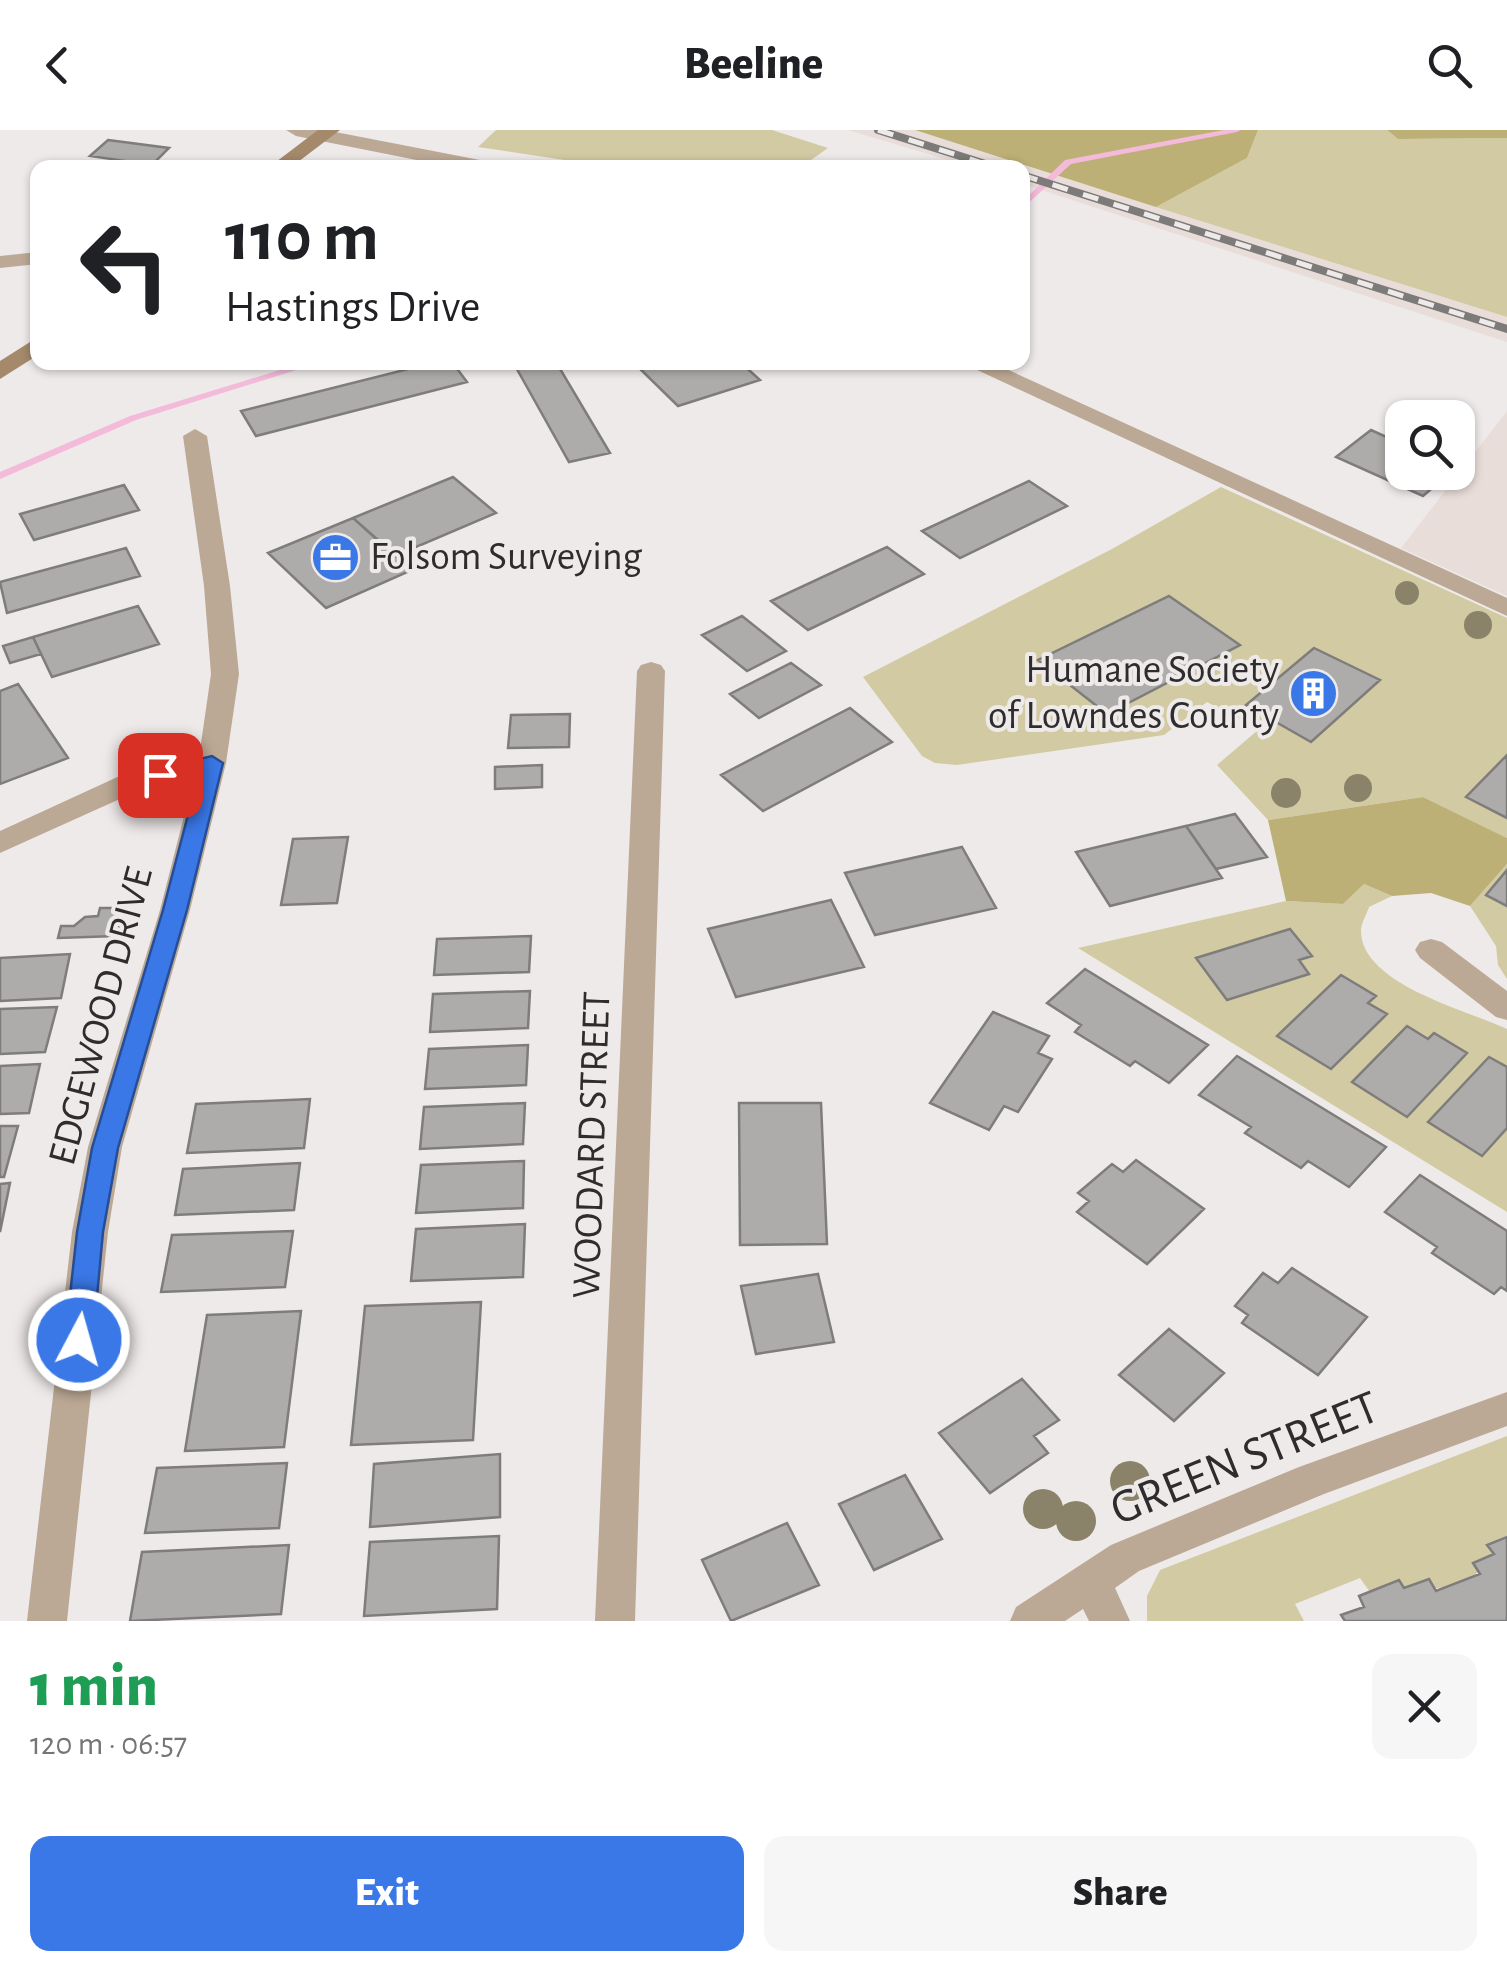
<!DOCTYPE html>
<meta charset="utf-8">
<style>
body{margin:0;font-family:"Alegreya Sans",sans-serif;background:#f6f6f6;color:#202124;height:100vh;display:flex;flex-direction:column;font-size:38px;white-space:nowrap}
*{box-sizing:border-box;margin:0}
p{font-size:32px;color:#757577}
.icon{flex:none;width:55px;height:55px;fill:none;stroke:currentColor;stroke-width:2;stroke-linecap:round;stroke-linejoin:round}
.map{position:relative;height:1491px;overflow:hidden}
.panel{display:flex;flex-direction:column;background:#fff;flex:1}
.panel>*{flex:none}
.banner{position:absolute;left:30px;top:30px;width:1000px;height:210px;border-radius:20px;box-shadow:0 2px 8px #0004;background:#fff;color:#202124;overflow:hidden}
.tools{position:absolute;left:1385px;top:270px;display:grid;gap:20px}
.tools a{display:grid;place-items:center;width:90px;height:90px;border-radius:20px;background:#fff;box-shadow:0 2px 8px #0004;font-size:50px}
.pin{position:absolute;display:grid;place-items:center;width:85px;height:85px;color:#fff;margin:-42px;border-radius:20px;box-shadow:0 5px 15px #0006}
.me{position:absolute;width:110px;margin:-55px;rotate:6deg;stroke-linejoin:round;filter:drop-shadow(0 0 8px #0008)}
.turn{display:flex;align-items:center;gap:35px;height:210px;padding:0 30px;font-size:45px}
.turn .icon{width:130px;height:130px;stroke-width:2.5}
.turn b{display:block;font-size:70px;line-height:85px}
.round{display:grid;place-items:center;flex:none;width:105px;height:105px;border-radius:20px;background:#f6f6f6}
.summary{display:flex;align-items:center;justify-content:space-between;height:170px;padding:0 30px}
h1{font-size:60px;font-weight:800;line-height:75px;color:#1e9e55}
.action{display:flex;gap:20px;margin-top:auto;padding:20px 30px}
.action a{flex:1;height:115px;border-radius:20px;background:#3a78e7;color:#fff;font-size:40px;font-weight:800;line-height:115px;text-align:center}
.action a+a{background:#f6f6f6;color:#202124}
header{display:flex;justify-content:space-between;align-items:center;height:130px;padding:0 30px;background:#fff;font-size:45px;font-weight:800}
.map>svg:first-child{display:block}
</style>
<header><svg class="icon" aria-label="back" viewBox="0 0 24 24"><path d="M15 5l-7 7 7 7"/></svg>Beeline<svg class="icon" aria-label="search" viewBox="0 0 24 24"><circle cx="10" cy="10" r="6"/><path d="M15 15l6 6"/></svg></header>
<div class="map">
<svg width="1507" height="1491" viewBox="0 0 1507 1491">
<rect width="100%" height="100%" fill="#eeeae9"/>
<path fill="#e9ddd9" d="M848,0H915L1507,187V212L1023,54L1022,38L971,37Z
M1507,281V466L1401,418Z"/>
<path fill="#d2caa2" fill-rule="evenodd" d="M496,0H772L828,18L801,37L618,38L478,17Z
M1258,0H1387L1398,9L1507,8V187L1156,77L1247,28Z
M1221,357L1507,488V708L1423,667L1268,690L1217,635L1258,600L1207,572L1164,605L957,635L935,633L922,626L863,547L1112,419Z
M1507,734V849L1498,835L1496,816L1470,776Z
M1364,754L1392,766L1369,777C1367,783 1362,792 1361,799C1359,854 1467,880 1507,899V937L1489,927L1429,992L1482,1025L1507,998V1082L1078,818L1286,771L1343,774ZM1290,799L1312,825L1299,830L1308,844L1228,870L1197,829ZM1407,896L1428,909L1434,903L1467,923L1408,987L1353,953Z
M1507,1306V1407L1488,1416L1494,1424C1472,1457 1441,1461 1404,1458L1399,1451L1370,1462L1360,1448L1295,1474L1304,1491H1147V1466L1160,1440Z"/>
<path fill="#bcb076" d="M915,0H1258L1247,28L1156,77Z
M1387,0H1507V8L1398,9Z
M1423,667L1507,708V734L1470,776L1431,763L1392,766L1364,754L1343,774L1286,771L1268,690Z"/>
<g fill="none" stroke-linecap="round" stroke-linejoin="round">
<path fill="#f4bad9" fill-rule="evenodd" d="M1224,0H1241L1237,2L1071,34L1022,79V72L1065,30Z
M306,232H322L136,290L0,349V342L130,286Z"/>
</g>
<path fill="#aeabab" stroke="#7f7c7c" stroke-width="2.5" d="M108,10L169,18L152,35L90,26Z
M436,232H452L467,252L256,306L241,281Z
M513,232H556L610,323L569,332Z
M633,232H740L760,250L678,276Z
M1371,300L1402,314V342H1451L1423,366L1336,327Z
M453,347L496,383L395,426L353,388Z
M1029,351L1067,376L960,428L922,401Z
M124,355L139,380L34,410L20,384Z
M353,388L412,440L326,478L268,423Z
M887,417L924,444L808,500L771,471Z
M126,418L140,446L7,483L0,452Z
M1169,466L1240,515L1107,584L1038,530Z
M138,476L159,514L52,547L33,507Z
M742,486L786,521L747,541L702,505Z
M33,507L41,524L10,533L3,516Z
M1314,518L1380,550L1311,612L1246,575Z
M791,533L821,555L759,588L730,564Z
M18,554L68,628L0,654V561Z
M850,578L892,612L763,681L721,645Z
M570,584L569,617L508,618L511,585Z
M1507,625V688L1466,667Z
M542,635V657L495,659V637Z
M1235,684L1267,727L1216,739L1186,696Z
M1186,696L1222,748L1110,776L1076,722Z
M348,707L337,773L281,775L293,709Z
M962,717L996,778L875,805L845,743Z
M1507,740V776L1486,765Z
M831,770L864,837L736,867L708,799Z
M100,778H124L117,806L58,808L61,796H74L85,787L98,786Z
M1290,799L1312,826L1299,830L1309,844L1227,870L1196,828Z
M531,806L529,842L434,845L437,809Z
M70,824L61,868L0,871V828Z
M1085,839L1208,915L1169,953L1135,931L1130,936L1075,902L1081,895L1047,873Z
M1341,845L1376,866L1368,873L1387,884L1331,939L1277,906Z
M530,861L528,898L430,902L433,864Z
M57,877L45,922L0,924V879Z
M993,882L1049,906L1038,923L1052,929L1018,982L1004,976L989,1000L930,973Z
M1407,896L1428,909L1434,903L1467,923L1407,987L1352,952Z
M528,915L526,955L425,959L429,919Z
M1237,926L1386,1017L1349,1057L1308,1031L1301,1038L1245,1003L1251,997L1199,965Z
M1489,927L1507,937V998L1482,1026L1428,992Z
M40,934L29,983L0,984V936Z
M310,969L304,1018L187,1023L196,974Z
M525,973L523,1014L420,1019L424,977Z
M739,973H821L827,1114L740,1115Z
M0,996H18L4,1047H0Z
M1136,1030L1204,1079L1147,1134L1077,1082L1089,1071L1078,1063L1112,1034L1123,1042Z
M524,1031L523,1078L416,1083L421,1035Z
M300,1033L294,1080L175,1085L183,1039Z
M1420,1045L1507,1101V1161L1501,1157L1494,1164L1432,1123L1437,1117L1385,1082Z
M10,1053L0,1102V1054Z
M525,1094L523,1147L411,1151L416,1099Z
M293,1101L285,1157L161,1162L172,1105Z
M1292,1138L1367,1187L1318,1245L1242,1193L1248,1185L1235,1176L1263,1143L1278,1153Z
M818,1144L834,1212L756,1224L741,1156Z
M481,1172L473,1310L351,1315L365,1176Z
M301,1181L284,1317L185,1321L207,1185Z
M1169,1199L1224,1243L1174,1291L1119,1245Z
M1022,1249L1059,1290L1034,1306L1048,1323L990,1363L939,1303Z
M500,1324V1387L370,1397L374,1334Z
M287,1333L279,1398L145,1403L157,1338Z
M905,1345L942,1409L874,1440L839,1374Z
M787,1393L819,1455L731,1491L702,1430Z
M499,1406L497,1479L364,1486L370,1412Z
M1507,1407V1491H1345L1341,1485L1364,1477L1359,1466L1399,1450L1404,1458L1429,1449L1436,1461L1480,1444L1473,1433L1494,1424L1487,1415Z
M289,1415L281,1484L130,1491L142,1422Z"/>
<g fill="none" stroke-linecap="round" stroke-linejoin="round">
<path fill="#bca995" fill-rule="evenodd" d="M38,122V134L0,138V126Z
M195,299L207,306L230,456L239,544L226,633L190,780L122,1017L108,1102L67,1491H27L72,1102L88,1017L160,780L194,647L142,659L0,723V701L124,644L199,627L211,544L204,456L183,306Z
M651,532L661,535L665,541L635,1491H595L637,541L641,535Z
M1431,809L1442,812L1507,861V890L1496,887L1420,828L1415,820L1420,812Z
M1507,1262V1296L1324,1364L1139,1441L1115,1458L1130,1491H1089L1083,1479L1065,1491H1010L1016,1477L1111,1415L1299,1337Z"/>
<path fill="#bca995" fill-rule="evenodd" d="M286,0H325L490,32L499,38H457L296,6Z
M960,232H991L1507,468V486Z"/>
<path fill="#a4896b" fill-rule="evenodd" d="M318,0H340L290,38H268Z
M38,207V225L0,249V231Z"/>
<defs>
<path id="rail" d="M878,0L998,38
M1022,45L1507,199"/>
</defs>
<use href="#rail" stroke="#7d7a7a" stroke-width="8"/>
<use href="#rail" stroke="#eeeae9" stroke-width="5" stroke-dasharray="16" stroke-linecap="butt"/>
</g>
<g fill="#8a8369">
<circle cx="1407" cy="463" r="12"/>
<circle cx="1478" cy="495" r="14"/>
<circle cx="1358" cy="658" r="14"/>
<circle cx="1286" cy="663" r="15"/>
<circle cx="1130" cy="1351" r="20"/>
<circle cx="1043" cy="1379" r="20"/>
<circle cx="1076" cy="1391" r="20"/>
</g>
<path fill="#3a78e7" stroke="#264e96" stroke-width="2.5" d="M212,626L223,633L187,780L118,1018L103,1102L93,1210L89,1219L79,1223L69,1219L65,1210L77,1102L92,1018L163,780L199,643L160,653L149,645L153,640Z"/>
<defs>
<symbol id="office-disc" viewBox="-11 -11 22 22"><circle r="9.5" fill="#3a78e7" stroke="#eeeae9"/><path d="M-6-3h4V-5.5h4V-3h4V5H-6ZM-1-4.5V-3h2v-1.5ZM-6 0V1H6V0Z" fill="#fff"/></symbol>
<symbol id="building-disc" viewBox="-11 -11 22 22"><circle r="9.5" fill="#3a78e7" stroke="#eeeae9"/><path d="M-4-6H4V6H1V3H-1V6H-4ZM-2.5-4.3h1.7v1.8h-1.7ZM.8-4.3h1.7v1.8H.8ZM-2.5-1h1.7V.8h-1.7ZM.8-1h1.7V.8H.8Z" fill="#fff"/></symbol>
</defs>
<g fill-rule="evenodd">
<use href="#office-disc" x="308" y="400" width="55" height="55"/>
<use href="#building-disc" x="1286" y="536" width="55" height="55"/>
</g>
<g text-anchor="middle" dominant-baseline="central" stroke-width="8" stroke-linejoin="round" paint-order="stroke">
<g font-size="40" fill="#2e2c2c" stroke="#eeeae9" text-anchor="start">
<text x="370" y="427">Folsom Surveying</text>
<text x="1279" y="540" text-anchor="end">Humane Society<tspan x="1279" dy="46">of Lowndes County</tspan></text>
</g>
<g font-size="40" fill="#2e2c2c" stroke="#eeeae9">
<text transform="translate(101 886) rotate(-75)">EDGEWOOD DRIVE</text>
<text transform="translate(592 1015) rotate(-88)">WOODARD STREET</text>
</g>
<g font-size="48" fill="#2e2c2c" stroke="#eeeae9">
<text transform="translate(1245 1329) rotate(-22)">GREEN STREET</text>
</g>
</g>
</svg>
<div class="tools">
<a><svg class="icon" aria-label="search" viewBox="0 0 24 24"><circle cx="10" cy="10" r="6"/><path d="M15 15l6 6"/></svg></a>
</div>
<div class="pin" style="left:160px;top:645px;background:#d93025"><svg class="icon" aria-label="arrive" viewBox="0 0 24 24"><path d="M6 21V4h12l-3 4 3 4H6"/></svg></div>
<svg class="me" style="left:79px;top:1210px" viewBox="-20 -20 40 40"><circle r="17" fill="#3a78e7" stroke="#fff" stroke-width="3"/><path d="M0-11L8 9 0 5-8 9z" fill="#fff"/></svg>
<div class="banner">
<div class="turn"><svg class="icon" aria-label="left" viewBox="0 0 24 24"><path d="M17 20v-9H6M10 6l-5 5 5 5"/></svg><div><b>110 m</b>Hastings Drive</div></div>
</div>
</div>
<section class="panel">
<div class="summary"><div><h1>1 min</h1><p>120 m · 06:57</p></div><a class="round"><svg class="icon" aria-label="close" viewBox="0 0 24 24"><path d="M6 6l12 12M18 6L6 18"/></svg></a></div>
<div class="action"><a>Exit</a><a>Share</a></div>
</section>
